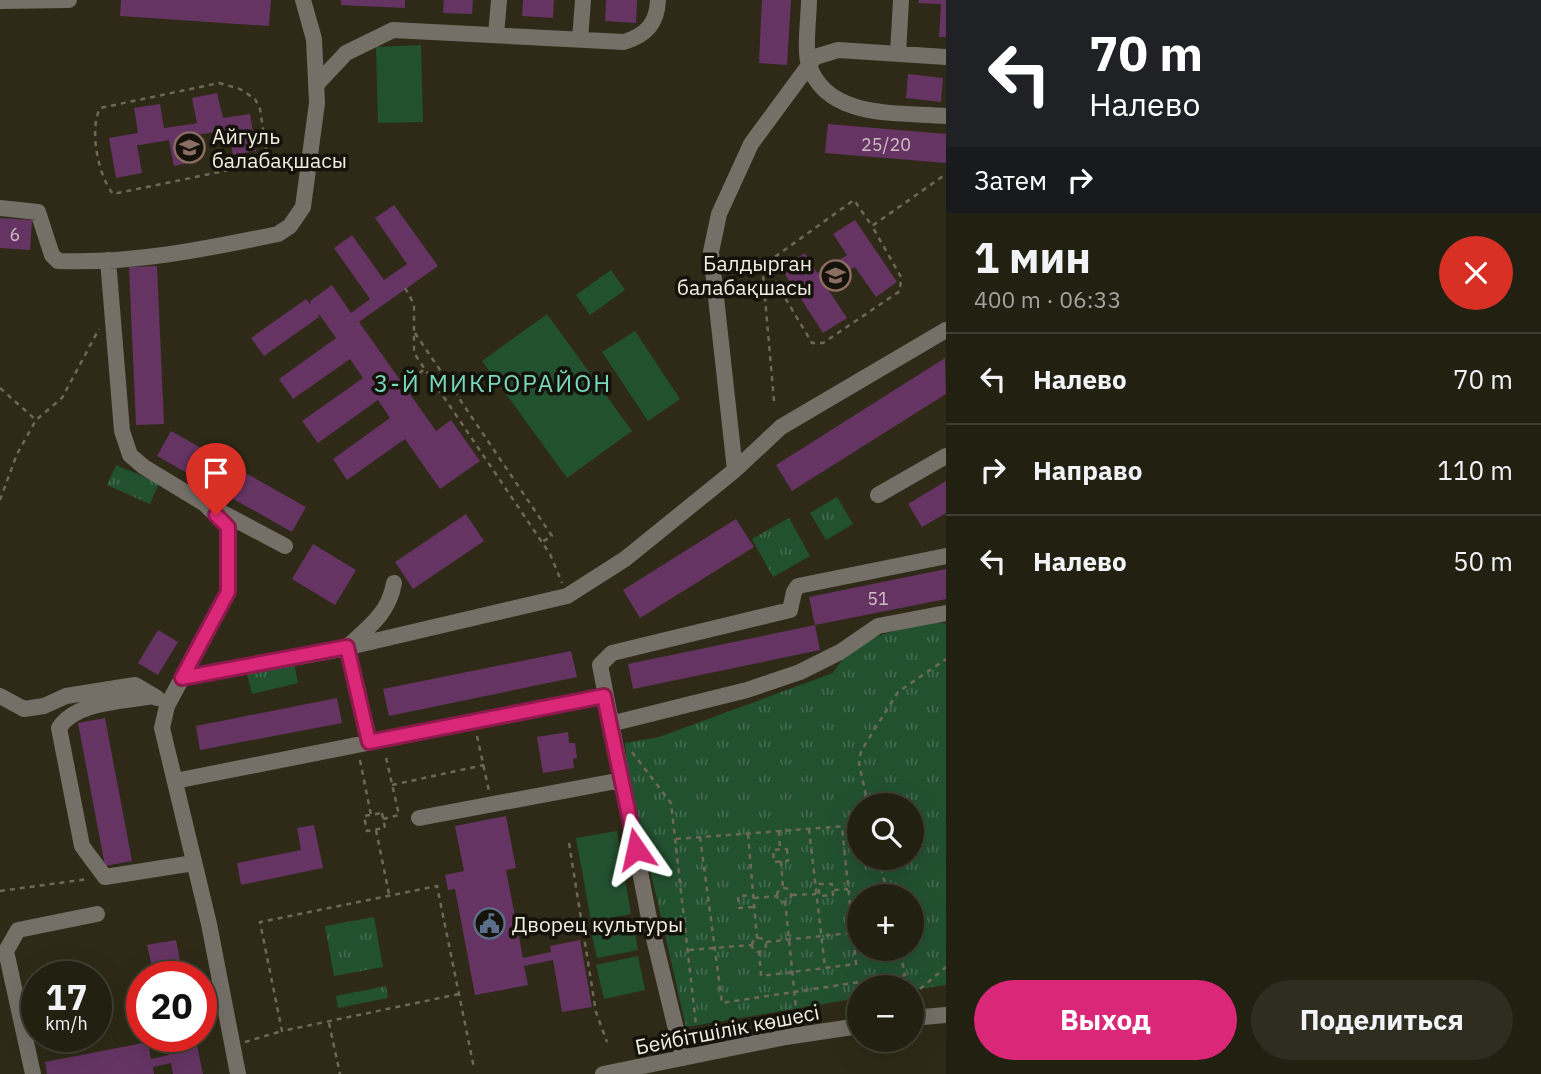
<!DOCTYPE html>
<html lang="ru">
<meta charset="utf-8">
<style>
body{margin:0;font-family:"IBM Plex Sans",sans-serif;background:#2e2d1f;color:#f1f3f6;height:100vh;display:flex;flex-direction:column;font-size:26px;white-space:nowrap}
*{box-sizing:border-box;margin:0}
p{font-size:23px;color:#a2a39f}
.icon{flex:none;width:38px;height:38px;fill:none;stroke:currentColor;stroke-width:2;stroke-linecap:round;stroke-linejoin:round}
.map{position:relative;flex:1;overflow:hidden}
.panel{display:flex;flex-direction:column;background:#222011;width:595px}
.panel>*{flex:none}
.banner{background:#202124;color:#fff;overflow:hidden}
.controls{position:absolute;left:847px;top:793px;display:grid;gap:14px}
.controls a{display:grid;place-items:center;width:77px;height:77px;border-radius:50%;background:#222011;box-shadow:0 7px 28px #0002,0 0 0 2px #3f3e31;font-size:35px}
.speed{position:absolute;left:21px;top:961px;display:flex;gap:14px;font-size:35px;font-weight:700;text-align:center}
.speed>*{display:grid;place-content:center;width:91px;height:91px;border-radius:50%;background:#222011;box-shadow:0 7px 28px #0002,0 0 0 2px #3f3e31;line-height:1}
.speed small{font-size:18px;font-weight:400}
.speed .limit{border:10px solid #d22;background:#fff;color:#111}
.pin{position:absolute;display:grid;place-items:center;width:60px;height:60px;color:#fff;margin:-72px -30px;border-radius:50% 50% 50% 0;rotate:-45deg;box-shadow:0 0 7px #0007}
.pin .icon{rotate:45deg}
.me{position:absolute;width:77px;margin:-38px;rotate:349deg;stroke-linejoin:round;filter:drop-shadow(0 0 5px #0008)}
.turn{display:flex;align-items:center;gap:24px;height:147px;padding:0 28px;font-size:32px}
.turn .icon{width:91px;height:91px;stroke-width:2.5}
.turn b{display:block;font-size:49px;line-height:60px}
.then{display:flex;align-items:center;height:66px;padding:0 28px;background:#0003;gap:14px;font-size:26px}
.round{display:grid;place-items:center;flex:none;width:74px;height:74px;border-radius:37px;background:#2e2d1f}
.headline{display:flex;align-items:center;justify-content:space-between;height:119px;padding:0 28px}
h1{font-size:42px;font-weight:800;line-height:52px}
.cta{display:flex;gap:14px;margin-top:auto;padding:14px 28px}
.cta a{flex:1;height:80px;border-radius:42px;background:#db2777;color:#fff;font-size:28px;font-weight:800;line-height:80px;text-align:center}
.cta a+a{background:#2e2d1f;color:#f1f3f6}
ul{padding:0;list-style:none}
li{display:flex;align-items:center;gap:21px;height:91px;padding:0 28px;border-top:2px solid #3f3e31}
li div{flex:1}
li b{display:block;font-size:26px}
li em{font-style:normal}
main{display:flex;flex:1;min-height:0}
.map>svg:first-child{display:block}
</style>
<main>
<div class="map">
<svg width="946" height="1074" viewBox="0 0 946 1074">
<defs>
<pattern id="grass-tufts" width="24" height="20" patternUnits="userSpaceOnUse" patternTransform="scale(1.75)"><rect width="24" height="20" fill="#225130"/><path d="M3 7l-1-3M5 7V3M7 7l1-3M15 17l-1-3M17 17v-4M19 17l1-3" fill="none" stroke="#426a4e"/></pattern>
</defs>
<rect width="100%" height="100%" fill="#2e2a17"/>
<path fill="url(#grass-tufts)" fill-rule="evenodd" d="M116,465L159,483L150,504L107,485Z
M837,497L853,524L826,540L810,513Z
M789,518L810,556L773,577L752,539Z
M935,623H946V985L912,990V987H859V998L686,1027L627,767L625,743L659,737L833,673C856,635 894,630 935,623ZM859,805H912V858H859ZM859,896H912V948H859Z
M294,663L298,683L252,694L247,674Z
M374,917L383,967L334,976L325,926Z
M386,986L388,998L338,1008L336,996Z"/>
<path fill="#225130" d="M421,45L423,122L378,123L376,47Z
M611,270L625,290L590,315L576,295Z
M547,314L632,431L567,478L482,361Z
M635,331L680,399L648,421L602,352Z
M617,831L631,914L591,921L576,838Z
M632,918L638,950L597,958L590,927Z
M638,956L645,990L604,999L596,965Z"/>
<path fill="#653463" d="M121,0H271L269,26L120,16Z
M341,0H405V8L341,5Z
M444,0H473L472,14L443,13Z
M523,0H554L553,18L522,16Z
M606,0H637L636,23L605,21Z
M762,0H791L787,65L759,63Z
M919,0H946V37H939L941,4L918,3Z
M908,74L943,78L941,102L906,98Z
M217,93L223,118L250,114L256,151L233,155L229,130L195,135L200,160L174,166L169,140L140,145H137L142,173L116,178L109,138L138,133L134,108L160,104L164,128L192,124L197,123L192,98Z
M828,124L946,134V163L825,153Z
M394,205L438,266L359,322L436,431L451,420L480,461L440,489L405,439L347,480L333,459L390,418L378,400L318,443L302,421L363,378L350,359L293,399L279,379L336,338L319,314V317L264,356L251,338L306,299L311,305L310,301L332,285L351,313L370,299L334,248L352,235L384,280L407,264L375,218Z
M0,218L32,220L30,250L0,248Z
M855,220L897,282L876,297L855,267L825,285L847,318L823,333L781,268L805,253L817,273L847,255L833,234Z
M157,266L164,424L136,425L129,267Z
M945,358L946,394L792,491L776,465Z
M171,431L306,507L292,532L157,456Z
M946,481V513L922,527L908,504Z
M466,514L484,541L413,589L395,562Z
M736,519L754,547L640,618L623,590Z
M313,544L356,570L335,605L292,579Z
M946,569V599L815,625L820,650L633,689L628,664L815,625L809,597Z
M158,630L178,642L158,675L138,663Z
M571,651L577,677L389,716L383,689Z
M337,698L342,723L200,750L196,726Z
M105,718L132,861L105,866L78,723Z
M568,732L569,743H575L577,758L573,759L574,768L543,773L537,737Z
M506,816L516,868L506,870L523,958L551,952L550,946L580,940L592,1007L562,1012L553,960L524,966L528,985L475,995L455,889L448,890L445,875L464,871L455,826Z
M314,825L323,868L241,885L237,863L301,850L297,828Z
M176,940L183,976H154L147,945Z
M165,1036H195L203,1074H173L171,1063L153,1067L154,1074H47L45,1062L148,1042L151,1059L169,1055Z"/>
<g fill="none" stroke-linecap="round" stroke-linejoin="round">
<path stroke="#6d6959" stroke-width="2.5" stroke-dasharray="5 5" stroke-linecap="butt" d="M268,162L260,109L255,99L240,89L219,83L100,108C89,130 98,175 113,194L268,162L275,157L295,158
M765,264L812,343H823L900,291L901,277L872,226
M405,288L414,304V353L550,554L562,583
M415,333L552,536L542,542
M403,385L425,369
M0,388L36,420
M774,401L763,275L765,264L854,200L872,226L946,174
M0,500L17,454L36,420L62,398L99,329
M477,736L489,791
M632,752L671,803L696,1025
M360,760L371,815
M392,785L484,765
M868,805L859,763L861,751L898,692L946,659
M382,813L385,828L367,831L364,816Z
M383,819L399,815L385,753
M809,829L825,968
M376,830L389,894
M779,831L780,849
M748,834L757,939
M700,837L722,1003L905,975L899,948
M676,839L859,825
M569,843L596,1012L607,1042
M787,849L788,861L774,862L773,850Z
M879,858L888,896
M781,861L783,889
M819,884H832L833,895L819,896Z
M777 895a7 7 0 1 1 14 0a7 7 0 1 1-14 0Z
M834,890L848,889
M0,891L88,879
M792,895L816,894
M754,898L777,896
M785,901L796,1008
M753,907L739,908L738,896L754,895
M752 945a7 7 0 1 1 14 0a7 7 0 1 1-14 0Z
M766,942L859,932
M689,950L752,945
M759,951L761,976L856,964L842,827
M920,989L946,967
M459,994L282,1031L260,922L437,886L474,1068
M329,1023L340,1074
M245,1042L282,1031"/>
<path stroke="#746f67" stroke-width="16" d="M809,0C809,16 804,51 809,65C827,120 900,112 946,116
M0,1L69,0
M496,35L499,0
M580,40L583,0
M898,54L901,0
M316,85L346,53L393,30L624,42C646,35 657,24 658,0
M0,208L38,212L52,255L58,261C132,264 206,249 278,234L290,226L303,207L317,103L314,39L303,0
M108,260L122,431L130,455L144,467L205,504L228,527V592L167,706L162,728L209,924L238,1074
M735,470L711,252L719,214L751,144L815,57L838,50L946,57
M878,495L946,456
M219,511L285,546
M182,678L332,651L567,596L625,559L735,470L781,427L946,330
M0,696L24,709L44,706L66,696L135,685L157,698
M154,696C124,702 76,701 59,728L82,846L105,877L194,863
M610,724L747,690L800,672L840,652L878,626L946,613
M369,742L347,647C369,627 389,613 394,583
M175,781L604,696
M419,818L622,780
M912,1018L946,1015
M683,1058L649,918L600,665L612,653L790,610L794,592L798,586L946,556
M33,1074L6,951L18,930L97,914
M603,1074L786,1037L859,1026"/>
</g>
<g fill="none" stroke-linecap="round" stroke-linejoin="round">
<defs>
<path id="route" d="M216,515L228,527V592L182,678L347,647L369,742L604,696L636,849"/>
</defs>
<use href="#route" stroke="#8e194d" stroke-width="18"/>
<use href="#route" stroke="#db2777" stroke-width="12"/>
</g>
<defs>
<symbol id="school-ring" viewBox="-11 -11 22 22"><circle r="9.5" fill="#14120a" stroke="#8d6e63" stroke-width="1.5"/><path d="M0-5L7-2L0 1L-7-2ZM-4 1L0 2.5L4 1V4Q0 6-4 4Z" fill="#8d6e63"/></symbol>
<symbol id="civic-ring" viewBox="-11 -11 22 22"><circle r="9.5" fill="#14120a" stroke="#5c6f8a" stroke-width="1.5"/><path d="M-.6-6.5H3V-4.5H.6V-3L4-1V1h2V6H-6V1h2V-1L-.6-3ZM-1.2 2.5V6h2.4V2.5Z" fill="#5c6f8a"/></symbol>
</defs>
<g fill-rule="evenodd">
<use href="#school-ring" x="172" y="130" width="35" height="35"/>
<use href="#school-ring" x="818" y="258" width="35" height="35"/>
<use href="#civic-ring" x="472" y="906" width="35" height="35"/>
</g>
<g text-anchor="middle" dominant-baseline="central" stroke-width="7" stroke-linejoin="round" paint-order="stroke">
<g font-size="18" fill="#cdbfc2">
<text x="886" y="144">25/20</text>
<text x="15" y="234">6</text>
<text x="878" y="598">51</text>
</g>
<g font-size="21" fill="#f0ede1" stroke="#14120a" text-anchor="start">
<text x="212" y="136">Айгуль<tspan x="212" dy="24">балабақшасы</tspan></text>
<text x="812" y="263" text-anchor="end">Балдырган<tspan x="812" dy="24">балабақшасы</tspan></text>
<text x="512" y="924">Дворец культуры</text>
</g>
<g font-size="21" fill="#f0ede1" stroke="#14120a">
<text transform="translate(727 1029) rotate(-11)">Бейбітшілік көшесі</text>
</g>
<g font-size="24" letter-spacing="2" fill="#77d8be" stroke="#14120a">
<text x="493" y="383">3-Й МИКРОРАЙОН</text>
</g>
</g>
</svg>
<div class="controls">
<a><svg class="icon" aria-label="search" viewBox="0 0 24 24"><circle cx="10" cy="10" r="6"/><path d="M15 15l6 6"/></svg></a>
<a>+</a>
<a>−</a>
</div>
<div class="speed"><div>17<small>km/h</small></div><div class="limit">20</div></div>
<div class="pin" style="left:216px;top:515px;background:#d93025"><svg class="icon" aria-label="arrive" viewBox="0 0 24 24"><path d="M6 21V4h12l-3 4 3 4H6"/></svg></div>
<svg class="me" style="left:636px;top:849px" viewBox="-20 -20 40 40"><path d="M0-17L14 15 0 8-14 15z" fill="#db2777" stroke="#fff" stroke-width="4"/></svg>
</div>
<section class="panel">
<div class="banner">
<div class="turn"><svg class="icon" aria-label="left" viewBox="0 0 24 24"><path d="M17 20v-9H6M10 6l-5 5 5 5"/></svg><div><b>70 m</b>Налево</div></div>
<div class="then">Затем<svg class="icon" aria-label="right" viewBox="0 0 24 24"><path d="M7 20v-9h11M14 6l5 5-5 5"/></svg></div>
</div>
<div class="headline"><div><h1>1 мин</h1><p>400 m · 06:33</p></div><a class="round" style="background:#d93025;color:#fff"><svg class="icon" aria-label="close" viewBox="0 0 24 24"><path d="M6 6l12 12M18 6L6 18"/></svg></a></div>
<ul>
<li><svg class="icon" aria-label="left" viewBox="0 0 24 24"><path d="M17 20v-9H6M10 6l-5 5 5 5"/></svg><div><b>Налево</b></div><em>70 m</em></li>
<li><svg class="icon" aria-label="right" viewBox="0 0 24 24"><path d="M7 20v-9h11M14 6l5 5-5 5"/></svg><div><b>Направо</b></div><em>110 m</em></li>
<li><svg class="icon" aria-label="left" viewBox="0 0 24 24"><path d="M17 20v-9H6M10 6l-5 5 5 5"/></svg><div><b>Налево</b></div><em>50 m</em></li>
</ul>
<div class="cta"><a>Выход</a><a>Поделиться</a></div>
</section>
</main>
